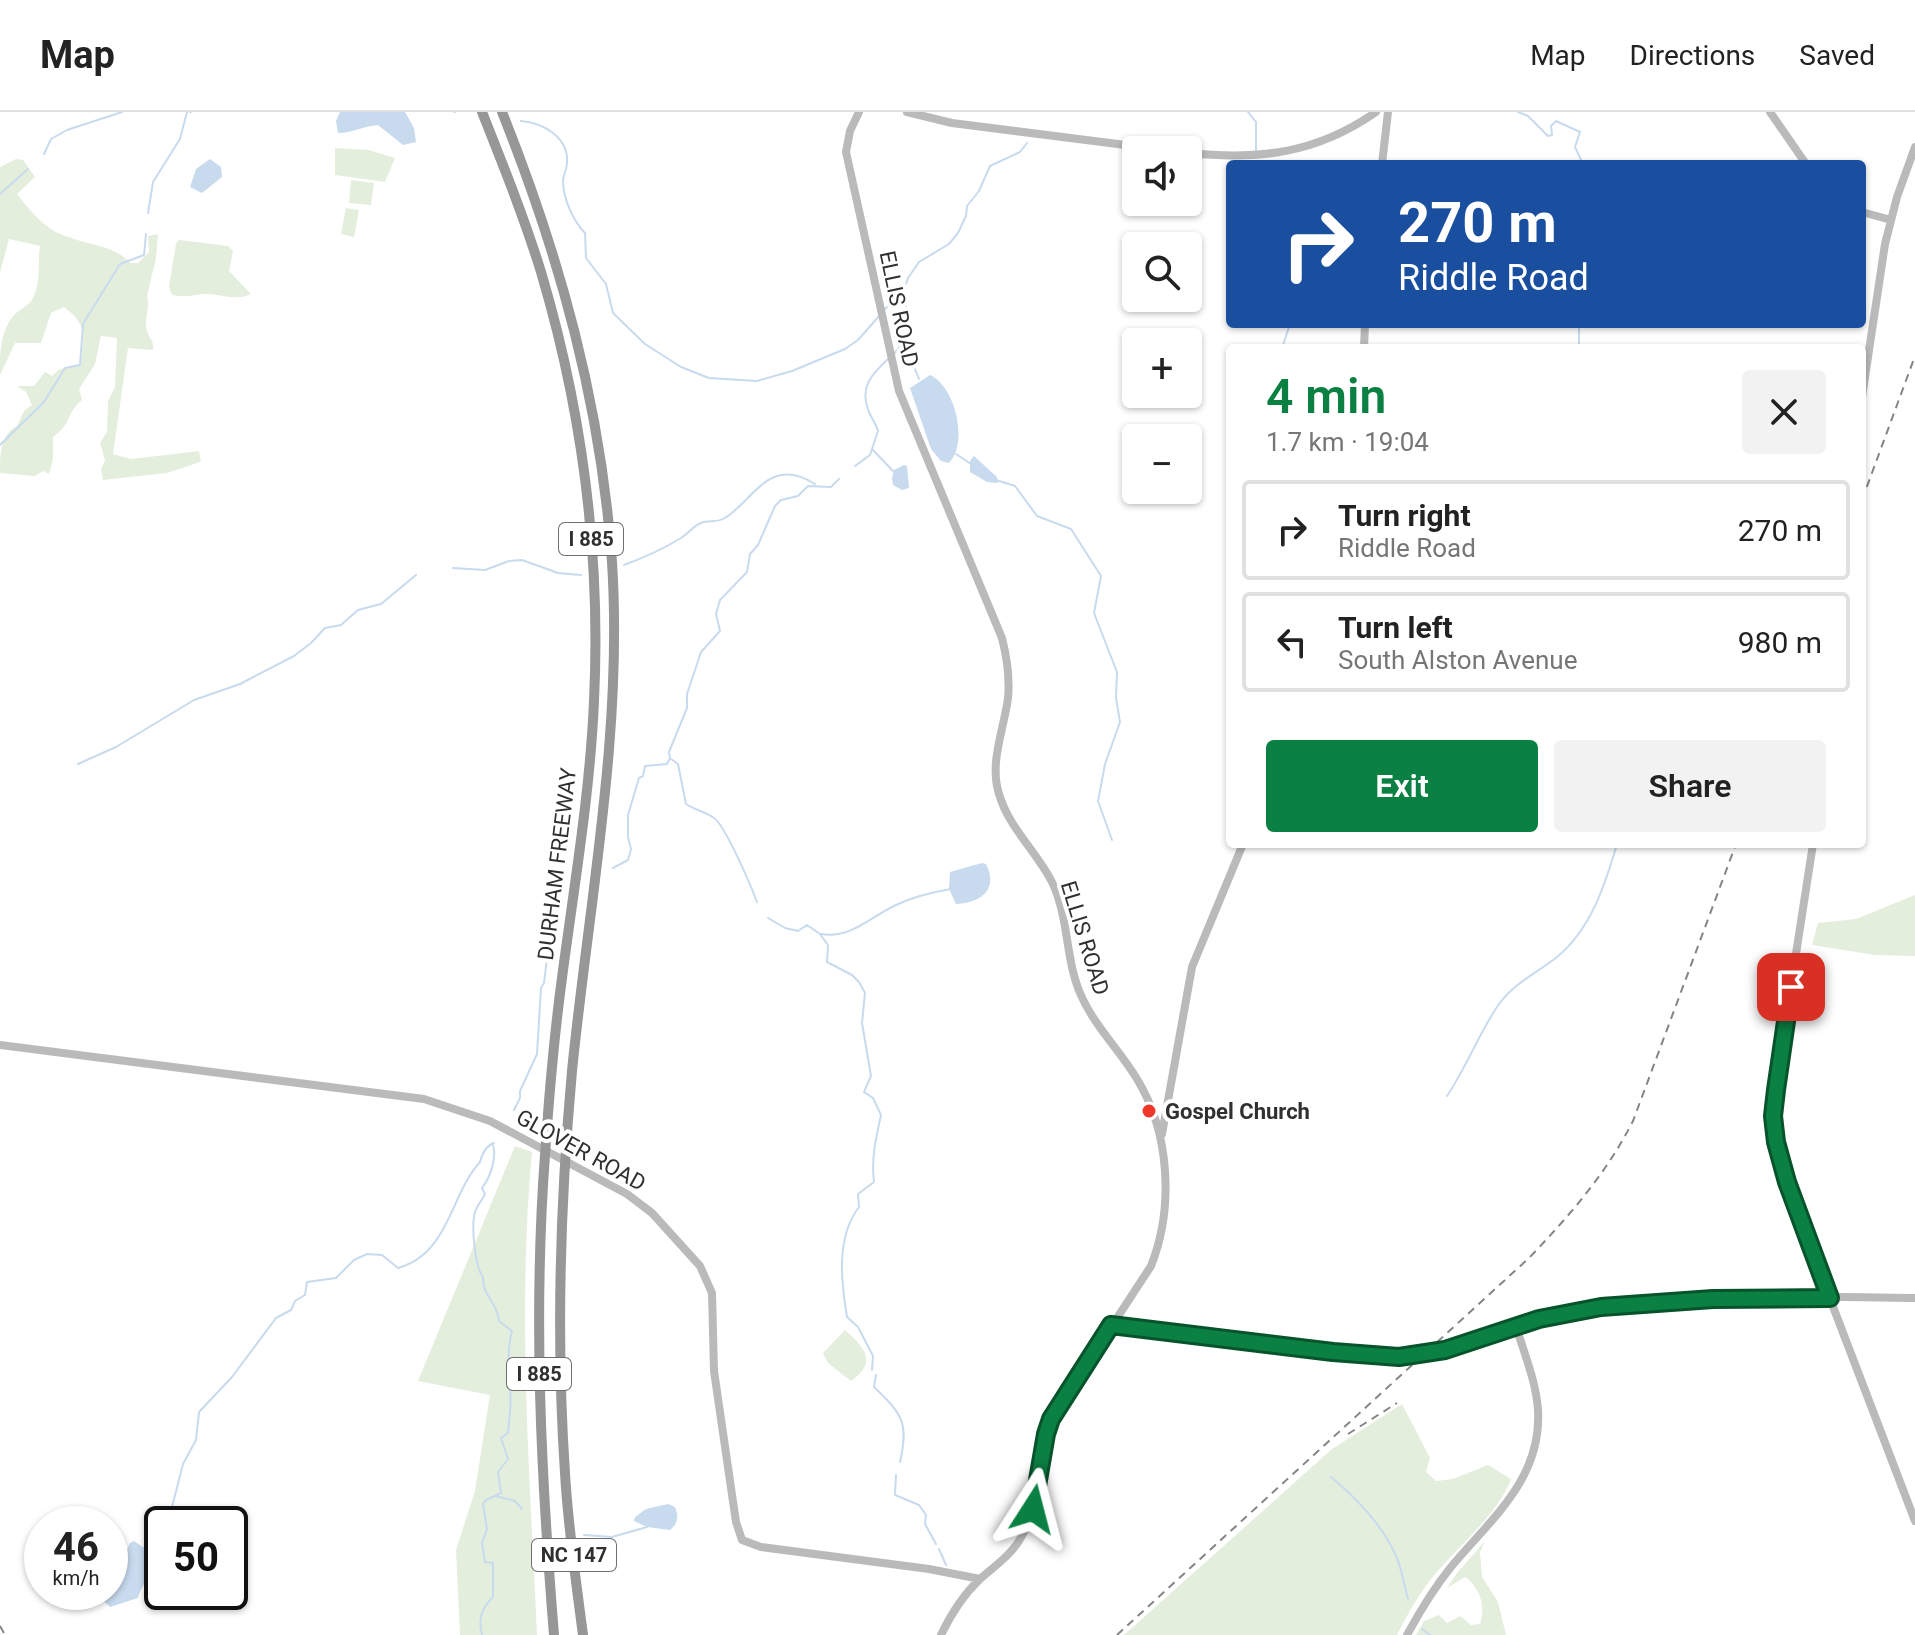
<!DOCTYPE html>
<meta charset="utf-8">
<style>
body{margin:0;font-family:Roboto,sans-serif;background:#f2f2f2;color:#222;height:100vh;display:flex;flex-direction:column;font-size:30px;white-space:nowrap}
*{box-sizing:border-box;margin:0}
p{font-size:26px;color:#767676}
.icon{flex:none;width:44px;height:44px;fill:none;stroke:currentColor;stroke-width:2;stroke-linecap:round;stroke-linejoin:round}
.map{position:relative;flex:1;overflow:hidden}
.panel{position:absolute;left:1226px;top:232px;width:640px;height:504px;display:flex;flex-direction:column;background:#fff;border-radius:8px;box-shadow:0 2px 6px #0004}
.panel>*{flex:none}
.banner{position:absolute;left:1226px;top:48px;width:640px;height:168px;border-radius:8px;box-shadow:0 2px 6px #0004;background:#1a4fa0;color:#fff;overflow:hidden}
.buttons{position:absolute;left:1122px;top:24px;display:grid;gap:16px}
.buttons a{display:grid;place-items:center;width:80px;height:80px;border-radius:8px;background:#fff;box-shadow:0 2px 6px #0004;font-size:40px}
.speed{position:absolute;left:24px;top:1394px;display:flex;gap:16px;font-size:40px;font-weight:700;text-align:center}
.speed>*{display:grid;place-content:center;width:104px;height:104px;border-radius:50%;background:#fff;box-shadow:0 2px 6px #0004;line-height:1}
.speed small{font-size:20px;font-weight:400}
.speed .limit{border:4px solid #111;border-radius:12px;background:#fff;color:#111}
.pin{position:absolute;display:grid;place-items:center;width:68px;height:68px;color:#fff;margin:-34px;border-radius:16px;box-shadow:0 4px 12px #0006}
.me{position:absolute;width:88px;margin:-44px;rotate:9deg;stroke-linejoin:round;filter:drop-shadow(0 0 6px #0008)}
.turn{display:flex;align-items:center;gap:28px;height:168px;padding:0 40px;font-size:36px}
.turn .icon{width:104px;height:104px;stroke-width:2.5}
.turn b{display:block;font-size:56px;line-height:68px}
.round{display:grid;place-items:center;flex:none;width:84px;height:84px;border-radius:8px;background:#f2f2f2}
.headline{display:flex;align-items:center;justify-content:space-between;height:136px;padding:0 40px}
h1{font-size:48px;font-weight:600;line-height:60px;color:#0b8043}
.cta{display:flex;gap:16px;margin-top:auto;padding:16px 40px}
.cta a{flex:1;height:92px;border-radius:8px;background:#0b8043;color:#fff;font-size:32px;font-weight:600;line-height:92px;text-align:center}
.cta a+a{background:#f2f2f2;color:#222}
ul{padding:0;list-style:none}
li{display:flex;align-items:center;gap:24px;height:100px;margin:0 16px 12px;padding:0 24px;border:4px solid #e0e0e0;border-radius:8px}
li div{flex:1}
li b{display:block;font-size:30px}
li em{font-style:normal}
header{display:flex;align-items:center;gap:48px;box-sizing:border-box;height:112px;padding:0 40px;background:#fff;border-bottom:2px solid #e0e0e0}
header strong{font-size:38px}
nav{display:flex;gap:44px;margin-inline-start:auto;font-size:28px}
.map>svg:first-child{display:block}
</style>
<header>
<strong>Map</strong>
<nav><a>Map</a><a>Directions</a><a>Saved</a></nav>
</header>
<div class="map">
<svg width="1915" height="1523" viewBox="0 0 1915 1523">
<rect width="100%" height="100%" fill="#fff"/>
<path fill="#e4eedd" d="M335,36L369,38L395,46L385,70L335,63Z
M16,47L23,48L35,65L17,82C30,99 45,117 65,124C87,133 115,133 130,151H138L149,140L148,124L158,122L156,146L147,184C151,196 143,208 147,219C150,228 154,228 153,238L128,236L113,342L131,347L199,339L201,349L197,351L167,361L103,368L101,357L105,348L100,331L107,320L108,289L115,275L117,226L101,224L95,252L79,277L82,288C66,301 72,312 53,325V347L49,362L43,359L35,364L0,361C0,342 0,323 17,314L24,299L32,293L26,280L17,274H34L45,260L52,264L60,257L81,253C82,224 90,215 64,195L51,201L41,231H15L0,263C0,240 0,222 13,204C18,198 27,195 32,188C42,170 37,153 40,134L9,127L0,161V55Z
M351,68L374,71L371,93L349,91Z
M346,96L359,98L354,125L341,122Z
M179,128L228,134L233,139L229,159L251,182C235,190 220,181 205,182C190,183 189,186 172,183L169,175L176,132Z
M1915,783V844L1875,843L1812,833L1818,811L1856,807Z
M515,1034L532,1040C517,1200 530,1363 537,1523H460L456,1438L475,1379L490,1283L418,1269Z
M845,1218C865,1236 878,1250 851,1269L828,1251L823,1241Z
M1402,1292L1430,1346L1426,1360L1436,1369L1453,1367L1488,1353L1511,1367C1500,1399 1460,1433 1437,1460C1421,1478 1408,1501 1397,1523H1124L1332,1337Z
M1485,1429L1480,1440L1482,1465L1498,1490L1506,1523H1416L1424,1509L1439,1503L1447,1511L1460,1504L1471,1513L1480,1512C1486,1495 1480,1475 1465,1465L1447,1476L1457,1461Z"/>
<path fill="#c8daee" d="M340,0H405L414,16L416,30L403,33L378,13C363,14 352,21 338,21L336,9Z
M210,47L221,55L222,65L202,81L190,75L196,57Z
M930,263C955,274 969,330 949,351L941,349L931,337L910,276Z
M974,344L997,365L998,371L987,370L970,360V349Z
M904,353L907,354L909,376L902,378L893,373L892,366L894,358Z
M982,751L986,752C999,777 981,791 956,792L949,777L950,760Z
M668,1392L675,1395C679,1405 678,1411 670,1418L647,1415L634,1409L635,1405L646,1397Z
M134,1429L144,1436L161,1456C150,1462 141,1474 138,1486L110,1495L95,1480H110V1465L118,1456L130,1431Z"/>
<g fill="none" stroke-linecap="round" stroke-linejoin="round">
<path stroke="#c8daee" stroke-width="2" d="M190,0H191
M454,0H455
M1248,0L1256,10V39
M1518,0L1528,4L1548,24L1552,23L1551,14L1556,9L1580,20L1575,35L1583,52
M521,9C543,11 569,25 567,51C567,58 563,63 563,69C563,86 573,109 585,121L586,146L606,172L613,201L645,232L681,255L709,266L757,269L792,259L845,237L858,228L880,203
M44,42L51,27L67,18L122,0
M0,82L28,57
M148,101L153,70L180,27L187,0
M884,198L903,179
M1579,212V236
M910,217L913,252L919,267
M1282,236L1290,212
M893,243C911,223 913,208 902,184L908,166L919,150L949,132L958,121L966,104L967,94L979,79L990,54L1020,40L1027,31
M0,333L44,290L65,256L80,253L83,212L120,152L144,143L146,122
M872,337L893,359
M956,342L971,352
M855,354L870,343L878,319C876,312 872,307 869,300C859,275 871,263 888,247
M996,368L1015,374L1037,404L1071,417L1101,464L1094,501L1117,560L1116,586L1120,610L1105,652L1098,689L1112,728
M624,453C643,446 663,437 681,426C688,422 693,414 701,411C709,408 717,411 725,406C755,387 769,343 815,372
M453,456L485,458L509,449L522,448L558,461L581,463
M670,647L669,640L687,596V582L701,540L720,519L716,502L720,488L747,460L750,442L758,433L775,394L781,388L798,384L808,374L831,375L839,367
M671,647L678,652L686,692C695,698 706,700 714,706C725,713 751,774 757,790
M78,652L116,635L194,588L240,572L294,544L311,531L325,516L341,513L358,498L381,492L416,463
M613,756L628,748L631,737L628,725V703L639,666L643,664L645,654L667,652L669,648
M768,806L785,816L798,819L807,813L820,822L828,833L827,850L852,863L859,870L865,881L862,911L871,964L864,980L873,986L881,1003C876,1026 871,1046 874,1070L858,1082L859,1095C836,1125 841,1169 847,1205L858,1215L873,1244L872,1258
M821,822C851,827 870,805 896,793C913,785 933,780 951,777
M1447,984C1467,954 1479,921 1499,892C1514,871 1537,861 1557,845C1591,817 1605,773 1617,732
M514,998L520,986V979L537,942L541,876L544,871L552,803L557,799
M876,1263L874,1275C902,1302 909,1310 900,1350
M896,1363L895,1383L919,1393L926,1403L925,1412L936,1432
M1331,1365C1355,1385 1383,1414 1396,1444C1402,1457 1404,1473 1408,1487
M496,1384L515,1389L522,1397
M584,1423L612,1425L647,1415
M939,1437L946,1453
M143,1438L151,1423L171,1399L183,1352L196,1328L199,1300L232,1265L276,1206L291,1198L295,1189L305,1183L307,1170L336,1166L354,1148L367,1142L382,1143L398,1156C449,1142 450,1083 480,1050C482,1042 485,1034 494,1031
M1422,1517L1430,1523
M482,1523C478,1507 481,1497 493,1485V1451L485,1450L482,1431L487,1417L483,1392L486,1388L501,1381L498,1360L508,1347L501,1326L508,1321C509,1307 512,1292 510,1277C508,1257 507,1238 512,1219L499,1209C498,1191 482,1184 483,1165C475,1156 471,1113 475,1100C477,1093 482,1089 485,1082L482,1076C490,1066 497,1046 493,1033"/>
<path stroke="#bababa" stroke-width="8" d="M859,0L850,19L846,40L899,279L1002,526C1007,546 1010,566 1008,586C1004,617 989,651 999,682C1009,716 1036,739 1052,770C1069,805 1065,846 1080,881C1094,914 1119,937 1137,967C1170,1021 1174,1096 1151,1154L1051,1307C1037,1344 1043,1387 1023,1422C1013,1442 996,1453 980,1467C963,1483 951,1502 941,1523
M907,0L952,11L1165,38
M1770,0L1806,52
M1158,33L1196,38
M1188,41C1259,48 1316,42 1376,0
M1382,52L1388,0
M1862,100L1891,108
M1364,236L1365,212
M1862,285L1885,132L1897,85L1915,35
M1813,732L1778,958L1773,1004L1776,1030L1811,1137L1915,1409
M0,933L424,987L490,1009L627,1082L652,1101L700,1154L712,1181L714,1259L736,1410L742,1428L761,1435L929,1457L980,1467
M1162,1022L1192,855L1243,732
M1111,1213L1366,1243C1450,1248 1511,1209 1592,1196C1698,1180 1808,1185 1915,1186
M1407,1523C1420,1499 1434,1476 1451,1455C1491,1407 1542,1367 1538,1298C1536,1269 1524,1241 1516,1214"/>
<path stroke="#979797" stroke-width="10" d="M482,0C503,53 524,105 541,160C582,298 601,444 594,589C590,682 574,774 562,866C554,925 549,984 545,1043C533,1204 541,1363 554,1523
M502,0C560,145 601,293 612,450C623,621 589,789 572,959C560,1092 556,1228 565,1361C568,1415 576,1469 583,1523"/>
<path stroke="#858585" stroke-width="2" stroke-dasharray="8 6" stroke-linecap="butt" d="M1862,388L1915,244
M1348,1322L1397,1291
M0,1514L5,1523
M1117,1523L1529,1146C1570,1103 1606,1062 1633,1009L1736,732"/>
</g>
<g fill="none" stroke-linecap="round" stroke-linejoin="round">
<defs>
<path id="route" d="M1033,1397L1046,1322L1051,1307L1111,1213L1333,1240L1399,1245L1445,1238L1539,1207L1601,1195L1713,1187L1830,1186L1787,1070L1776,1030L1773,1004L1776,978L1791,875"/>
</defs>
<use href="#route" stroke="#07532c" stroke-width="20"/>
<use href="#route" stroke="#0b8043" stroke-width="14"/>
</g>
<circle fill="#ef3829" stroke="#fff" stroke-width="3" cx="1149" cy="999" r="8"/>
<g text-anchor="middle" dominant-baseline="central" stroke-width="8" stroke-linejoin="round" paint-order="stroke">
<g fill="#fff" stroke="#6e6e6e" stroke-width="2">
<rect x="559" y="411" width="64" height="32" rx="6"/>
<rect x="507" y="1246" width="64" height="32" rx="6"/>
<rect x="532" y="1427" width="84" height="32" rx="6"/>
</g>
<g font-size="20" font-weight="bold" fill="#303030">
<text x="591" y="427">I 885</text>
<text x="539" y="1262">I 885</text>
<text x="574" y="1443">NC 147</text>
</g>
<g font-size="22" fill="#303030" stroke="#fff">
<text transform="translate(899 197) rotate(78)">ELLIS ROAD</text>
<text transform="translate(557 752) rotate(-83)">DURHAM FREEWAY</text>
<text transform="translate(1085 826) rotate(73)">ELLIS ROAD</text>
<text transform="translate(581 1038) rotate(29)">GLOVER ROAD</text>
</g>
<g font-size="22" font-weight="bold" fill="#303030" stroke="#fff" text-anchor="start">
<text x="1165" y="999">Gospel Church</text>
</g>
</g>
</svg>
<div class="buttons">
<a><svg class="icon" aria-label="sound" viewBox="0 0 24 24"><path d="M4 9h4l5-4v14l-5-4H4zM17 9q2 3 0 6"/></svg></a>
<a><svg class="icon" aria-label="search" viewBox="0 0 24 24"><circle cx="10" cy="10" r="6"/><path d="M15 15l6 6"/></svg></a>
<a>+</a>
<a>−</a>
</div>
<div class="speed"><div>46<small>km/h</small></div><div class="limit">50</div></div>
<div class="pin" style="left:1791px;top:875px;background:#d93025"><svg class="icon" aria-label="arrive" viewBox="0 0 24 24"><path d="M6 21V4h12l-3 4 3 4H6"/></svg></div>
<svg class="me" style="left:1033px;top:1397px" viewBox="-20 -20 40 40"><path d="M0-17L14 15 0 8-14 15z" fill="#0b8043" stroke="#fff" stroke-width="4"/></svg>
<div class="banner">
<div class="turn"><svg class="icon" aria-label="right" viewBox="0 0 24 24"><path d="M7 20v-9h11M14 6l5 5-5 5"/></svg><div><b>270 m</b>Riddle Road</div></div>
</div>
<section class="panel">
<div class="headline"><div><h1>4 min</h1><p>1.7 km · 19:04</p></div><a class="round"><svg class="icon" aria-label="close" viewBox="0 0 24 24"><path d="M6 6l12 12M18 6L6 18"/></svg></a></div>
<ul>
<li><svg class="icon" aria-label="right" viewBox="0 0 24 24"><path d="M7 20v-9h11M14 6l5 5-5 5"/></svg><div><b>Turn right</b><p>Riddle Road</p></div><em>270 m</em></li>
<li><svg class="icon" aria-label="left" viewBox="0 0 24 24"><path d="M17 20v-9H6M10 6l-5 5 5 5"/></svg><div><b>Turn left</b><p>South Alston Avenue</p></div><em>980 m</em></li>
</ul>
<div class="cta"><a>Exit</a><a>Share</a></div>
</section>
</div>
